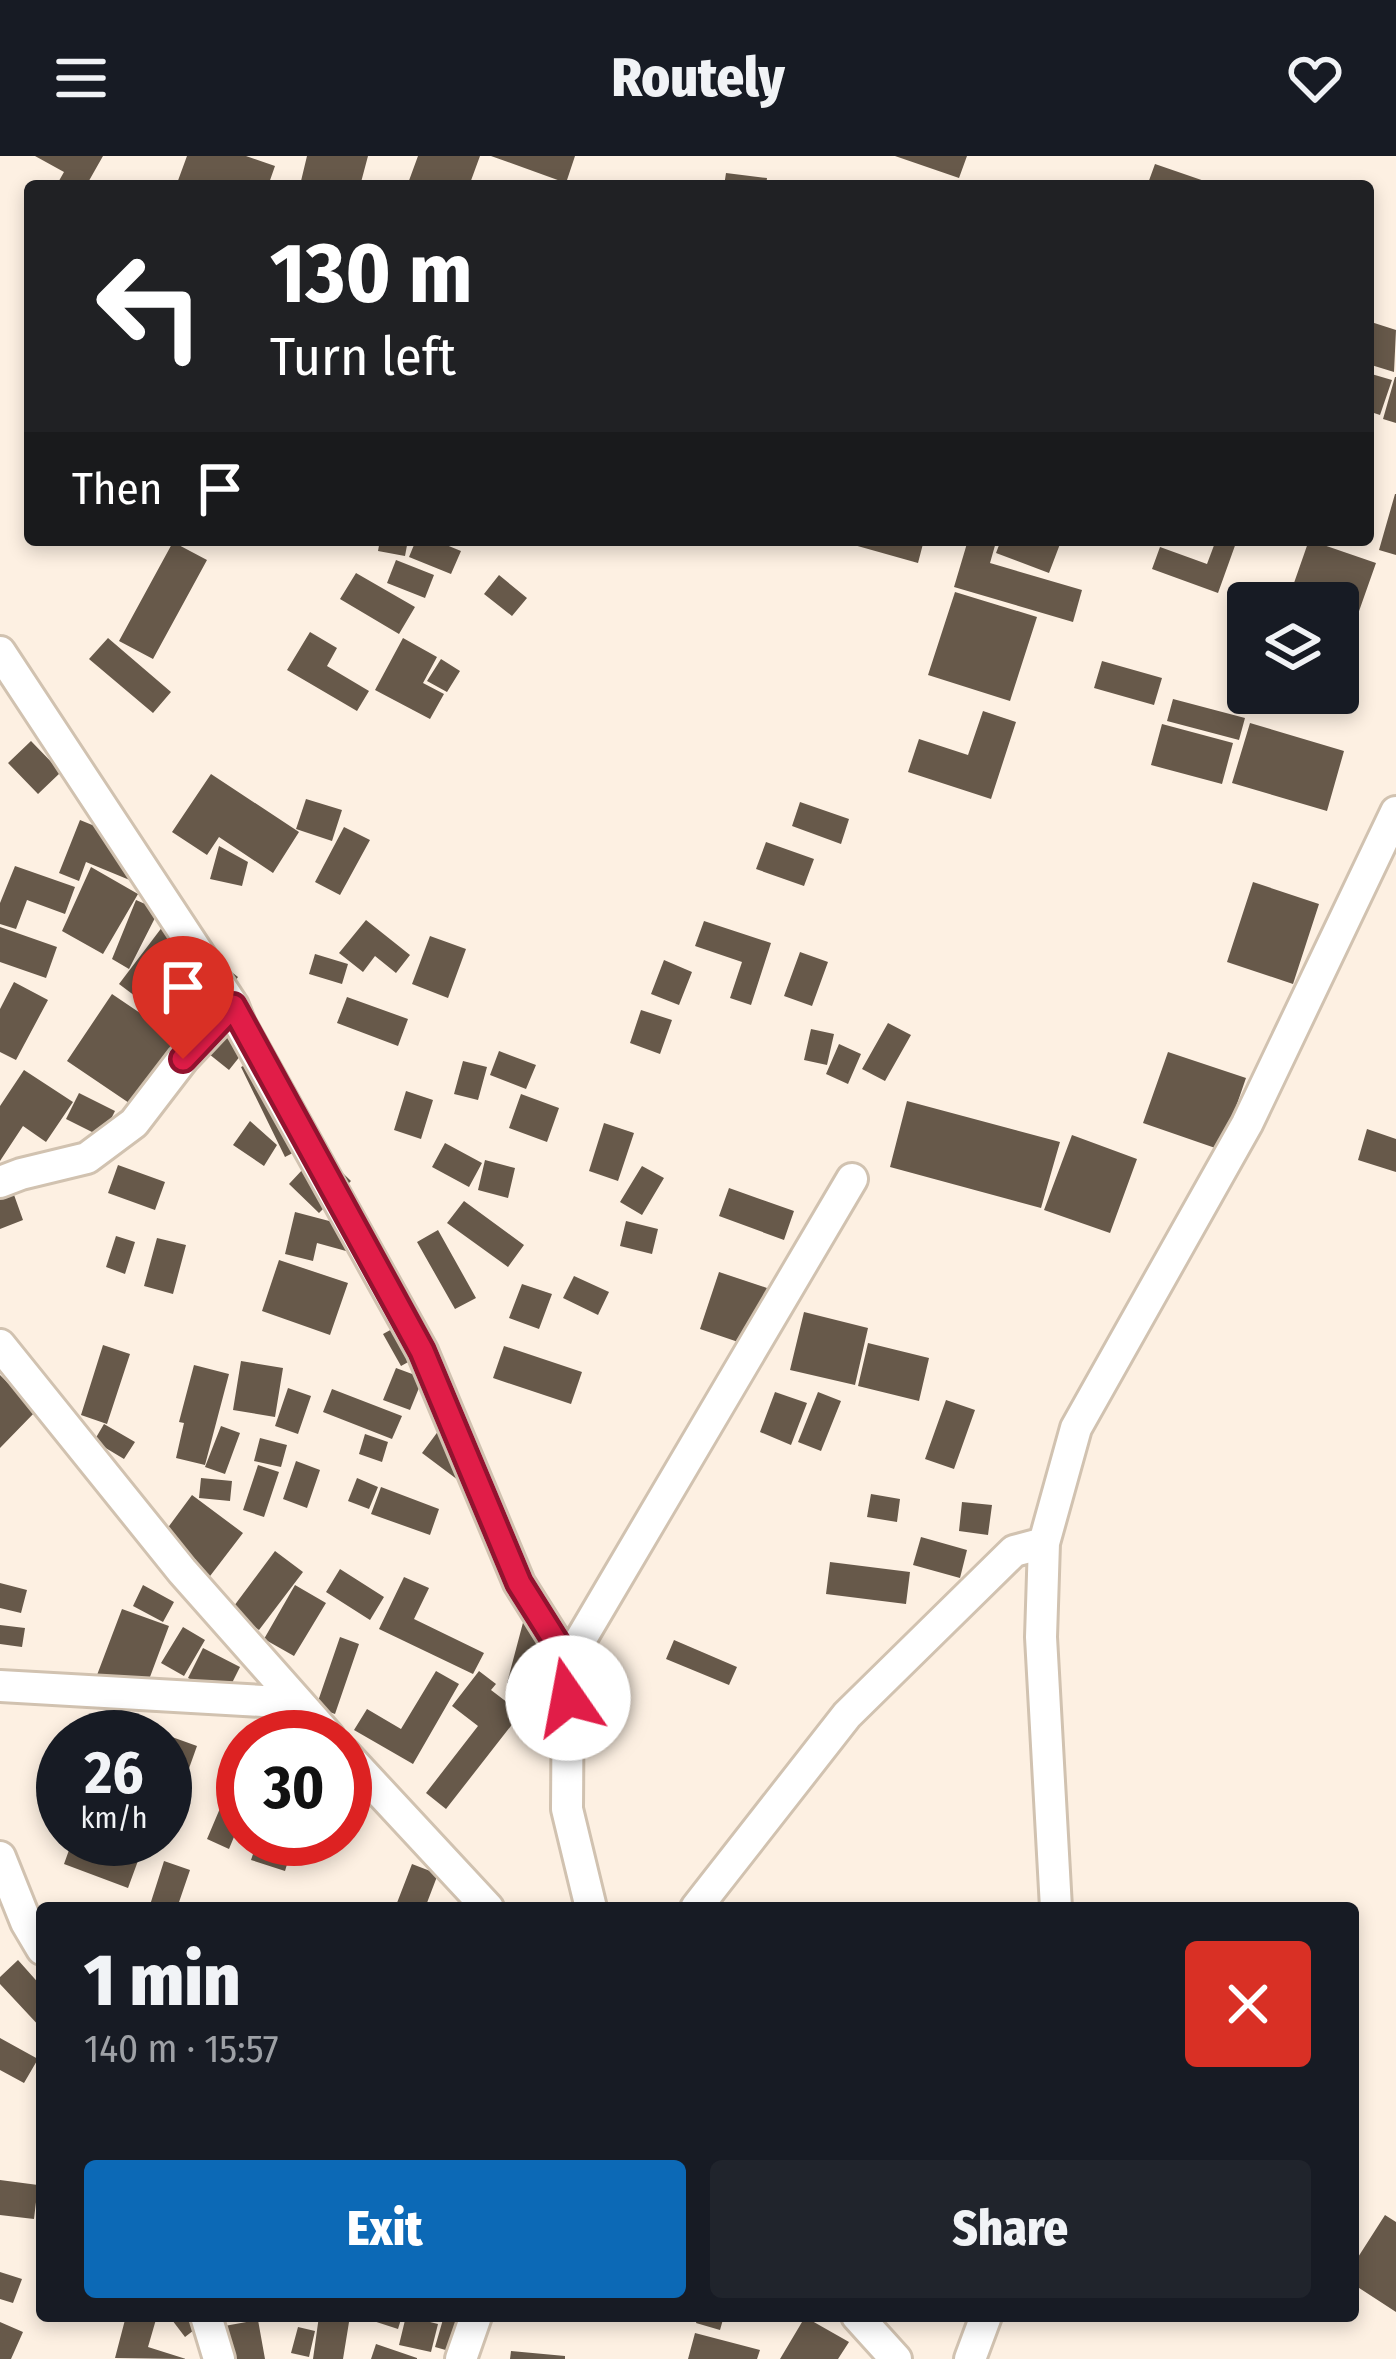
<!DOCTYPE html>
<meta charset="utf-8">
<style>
body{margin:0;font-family:"Fira Sans Condensed",sans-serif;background:#20242c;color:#f1f3f6;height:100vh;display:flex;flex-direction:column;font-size:45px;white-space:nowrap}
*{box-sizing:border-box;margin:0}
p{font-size:39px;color:#9ea1a6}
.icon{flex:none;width:66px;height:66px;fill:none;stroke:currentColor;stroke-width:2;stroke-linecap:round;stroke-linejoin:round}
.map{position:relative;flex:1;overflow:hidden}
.sheet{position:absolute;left:36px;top:1746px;width:1323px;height:420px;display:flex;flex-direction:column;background:#171b24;border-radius:12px;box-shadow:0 6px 18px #0003}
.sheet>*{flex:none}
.banner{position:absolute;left:24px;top:24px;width:1350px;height:366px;border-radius:12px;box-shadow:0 6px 18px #0003;background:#202124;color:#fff;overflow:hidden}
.tools{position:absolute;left:1227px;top:426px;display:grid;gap:24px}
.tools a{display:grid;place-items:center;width:132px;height:132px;border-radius:12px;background:#171b24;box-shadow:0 6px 18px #0003;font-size:60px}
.speed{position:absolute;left:36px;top:1554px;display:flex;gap:24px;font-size:60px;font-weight:700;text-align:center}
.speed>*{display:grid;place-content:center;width:156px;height:156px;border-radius:50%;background:#171b24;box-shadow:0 6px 18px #0003;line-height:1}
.speed small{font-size:30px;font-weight:400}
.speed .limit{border:18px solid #d22;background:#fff;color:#111}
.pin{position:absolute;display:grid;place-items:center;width:102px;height:102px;color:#fff;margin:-123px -51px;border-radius:50% 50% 50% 0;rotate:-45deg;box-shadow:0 0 12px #0007}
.pin .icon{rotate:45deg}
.me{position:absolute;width:132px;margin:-66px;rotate:348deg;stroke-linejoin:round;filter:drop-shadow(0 0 9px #0008)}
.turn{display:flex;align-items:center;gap:42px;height:252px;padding:0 48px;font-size:54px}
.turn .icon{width:156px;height:156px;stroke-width:2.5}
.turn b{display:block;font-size:84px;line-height:102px}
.then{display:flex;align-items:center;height:114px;padding:0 48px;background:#0003;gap:24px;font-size:45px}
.round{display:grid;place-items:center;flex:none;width:126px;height:126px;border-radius:12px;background:#20242c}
.head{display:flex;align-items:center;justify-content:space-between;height:204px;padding:0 48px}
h1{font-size:72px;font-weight:800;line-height:90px}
.cta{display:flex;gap:24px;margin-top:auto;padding:24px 48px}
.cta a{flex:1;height:138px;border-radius:12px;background:#0c69b6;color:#fff;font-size:48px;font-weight:800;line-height:138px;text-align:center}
.cta a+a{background:#20242c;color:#f1f3f6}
header{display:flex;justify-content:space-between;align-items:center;height:156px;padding:0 48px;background:#171b24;font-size:54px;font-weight:800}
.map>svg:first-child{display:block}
</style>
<header><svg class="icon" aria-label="menu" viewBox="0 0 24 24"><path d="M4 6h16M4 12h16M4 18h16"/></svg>Routely<svg class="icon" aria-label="heart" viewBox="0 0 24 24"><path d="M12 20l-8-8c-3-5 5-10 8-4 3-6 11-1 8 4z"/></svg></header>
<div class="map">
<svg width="1396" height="2203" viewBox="0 0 1396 2203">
<rect width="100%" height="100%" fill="#fdf0e2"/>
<path fill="#67594a" d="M35,0H103L86,30H56L64,16Z
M187,0H246L275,10L268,30H176Z
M307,0H368L360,30H321L301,25Z
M418,0H480L469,30H407Z
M491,0H575L566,27Z
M895,0H967L959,22Z
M1155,8L1216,29V30H1147Z
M726,17L767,22L766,30H724Z
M1368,165L1396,174L1394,216L1368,208Z
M1368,217L1392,224L1380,259L1368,255Z
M1395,221H1396V267L1383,263Z
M1395,338H1396V399L1379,394Z
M380,384H408L405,400L378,395Z
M416,384H434L461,395L451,418L409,401Z
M855,384H924L918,407L854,389Z
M968,384L996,386L990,407L1082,434L1073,466L954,431Z
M1001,384H1050L1060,388L1049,417L996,397Z
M1216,384H1237L1218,437L1152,413L1160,391L1207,408Z
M1309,384L1376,407L1352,475L1338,470V447H1287Z
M173,386L207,404L153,503L119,485Z
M396,404L434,419L425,442L387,427Z
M356,417L415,451L399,478L340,443Z
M499,419L527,442L512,460L484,438Z
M955,436L1037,461L1010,545L928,519Z
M310,476L337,492L327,510L369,535L357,555L287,514Z
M108,482L171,536L153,557L89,503Z
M403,482L437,501L423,527L444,538L430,563L375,534Z
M441,503L460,515L447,536L427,525Z
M1102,505L1162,522L1154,549L1094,532Z
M1173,543L1245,562L1239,584L1167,565Z
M983,555L1016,566L991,643L908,616L919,583L968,599Z
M1250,567L1344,595L1327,655L1232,627Z
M1162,568L1233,587L1222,628L1151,609Z
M31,585L61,616L38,638L8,607Z
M211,618L299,676L273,717L219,681L207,699L172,676Z
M306,643L342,654L332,685L296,673Z
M800,646L849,663L841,688L792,670Z
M80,664L146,691L132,725L86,706L79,725L59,717Z
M344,671L370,684L340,739L315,726Z
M766,686L814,703L804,730L756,713Z
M219,690L248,706L242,730L210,723Z
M15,710L75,731L65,758L27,744L16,773L0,768V747Z
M91,711L138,738L103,798L62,775Z
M1253,726L1319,748L1293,828L1227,806Z
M136,744L159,754L129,813L112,803Z
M366,764L410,799L396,817L375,800L363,816L339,797Z
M704,765L771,787L751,849L730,842L742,806L695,790Z
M166,766L238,821L191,882L119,828Z
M0,771L57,791L46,822L0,806Z
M430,780L466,793L448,842L412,828Z
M800,796L828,806L812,850L784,840Z
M315,798L348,808L342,828L309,818Z
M664,804L692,816L679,849L651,838Z
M14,826L48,844L16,904L0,896V853Z
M112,838L180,884L135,951L67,905Z
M347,841L408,863L398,890L337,867Z
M641,854L672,864L660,898L630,887Z
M233,859L257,879L229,914L204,894Z
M888,867L911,879L885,925L862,913Z
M811,873L834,878L827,909L804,904Z
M839,888L861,898L848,928L826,918Z
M499,895L536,909L526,933L490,919Z
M1168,896L1246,922L1221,994L1143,967Z
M269,898L312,987L285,1001L241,911Z
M463,905L487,911L478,944L454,938Z
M24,914L73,946L46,986L23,970L0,1005V950Z
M406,935L433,944L421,983L394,974Z
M79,937L115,955L102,981L66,963Z
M521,938L559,952L547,986L509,972Z
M907,945L1060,986L1041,1052L890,1011Z
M250,965L277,989L264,1010L233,989Z
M604,967L634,977L618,1025L589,1015Z
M1367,973L1396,983V1016L1358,1004Z
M1072,979L1137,1003L1110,1077L1044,1054Z
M445,987L482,1007L469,1031L432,1011Z
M320,995L351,1025L319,1057L289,1028Z
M485,1004L515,1012L508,1042L478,1034Z
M118,1009L165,1026L155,1054L108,1037Z
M642,1010L664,1022L642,1059L620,1046Z
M729,1032L794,1055L784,1084L719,1060Z
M13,1036L23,1064L0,1073V1041Z
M464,1045L524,1089L508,1111L447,1067Z
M295,1056L352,1071L346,1095L317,1087L313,1105L285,1098Z
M626,1065L658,1073L652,1098L620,1090Z
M438,1074L476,1142L455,1153L417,1086Z
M116,1080L135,1086L125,1118L106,1111Z
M157,1082L186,1089L173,1138L144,1130Z
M279,1104L348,1127L330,1179L262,1155Z
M719,1116L767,1132L747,1189L700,1173Z
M574,1120L609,1136L598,1159L563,1142Z
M522,1128L552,1138L539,1173L509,1162Z
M804,1156L868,1172L855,1229L790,1214Z
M403,1167L421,1199L401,1210L383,1178Z
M868,1187L929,1202L919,1245L858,1230Z
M103,1189L130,1198L107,1268L81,1259Z
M504,1190L582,1216L571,1248L493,1222Z
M241,1205L283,1212L275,1261L233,1254Z
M194,1209L229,1218L205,1309L176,1302L184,1267L179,1266Z
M396,1212L423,1222L410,1254L383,1244Z
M0,1219L36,1255L0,1292Z
M288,1232L311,1240L298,1278L275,1270Z
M332,1233L402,1260L392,1283L323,1256Z
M775,1236L807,1247L791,1289L760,1276Z
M818,1236L841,1245L821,1295L798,1286Z
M946,1244L975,1254L954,1313L925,1303Z
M104,1268L135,1286L124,1303L94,1285Z
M221,1270L240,1277L225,1318L205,1311Z
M439,1274L462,1327L422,1297Z
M365,1278L388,1286L382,1306L359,1298Z
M260,1282L287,1289L281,1311L254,1305Z
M296,1305L320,1314L307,1352L283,1343Z
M258,1309L279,1316L264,1361L243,1354Z
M201,1322L232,1325L230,1345L199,1342Z
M357,1322L378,1331L369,1353L348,1345Z
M381,1331L439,1353L430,1379L371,1358Z
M871,1338L900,1343L897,1366L867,1361Z
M192,1339L243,1377L207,1424L161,1381Z
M962,1346L992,1349L988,1379L959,1375Z
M921,1381L967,1394L960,1422L913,1409Z
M275,1395L303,1416L259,1474L231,1454Z
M830,1406L910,1416L906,1448L826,1438Z
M340,1413L384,1441L370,1464L326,1436Z
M404,1421L429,1432L414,1463L484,1497L473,1518L379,1473Z
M0,1427L27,1434L21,1457L0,1452Z
M143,1429L174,1446L163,1466L133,1450Z
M295,1429L326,1447L294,1500L264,1483Z
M529,1444L552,1451L529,1533L507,1527Z
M122,1453L169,1470L144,1537L97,1519Z
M0,1469L25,1472L22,1491L0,1488Z
M183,1471L205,1484L184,1520L161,1507Z
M340,1481L359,1488L335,1558L316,1551Z
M674,1484L737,1511L729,1529L666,1503Z
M203,1492L240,1511L225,1541L188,1522Z
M436,1515L459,1528L413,1608L354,1574L367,1553L401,1573Z
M479,1515L496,1528L491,1534L521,1557L446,1653L426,1637L478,1570L452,1550Z
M116,1569L141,1574L139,1581H113Z
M147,1572L197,1590L187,1618L165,1611V1581H144Z
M234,1617L243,1623V1649L222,1636Z
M345,1623L373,1639L355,1670L345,1664Z
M221,1650L243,1659L229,1693L207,1683Z
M73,1683H146L128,1732L64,1708Z
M258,1683L292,1692L285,1715L251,1704Z
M290,1683H324L316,1698Z
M164,1705L190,1714L177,1752L150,1749Z
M412,1708L438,1718L425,1752H395Z
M18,1804L42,1831V1873L0,1828V1821Z
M0,1882L38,1903L24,1927L0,1914Z
M0,2024L38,2029L34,2063L0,2059Z
M1385,2059L1396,2066V2156L1353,2128V2109Z
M0,2116L22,2123L13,2147L0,2143Z
M126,2160H157L148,2191L186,2203L115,2202Z
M169,2160H204L207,2164L185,2181Z
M319,2160H350L343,2203H313Z
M358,2160H402L398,2173Z
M406,2160L438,2168L431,2196L399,2189Z
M444,2160H479L467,2200L435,2191Z
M698,2160H724L720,2174L696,2167Z
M805,2161L849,2186L838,2203H780Z
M258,2164L265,2203H226L219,2171Z
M0,2166L23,2176L11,2203H0Z
M298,2171L315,2175L309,2201L291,2197Z
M695,2177L760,2194L757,2203H688Z
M376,2188L417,2202V2203H371Z
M511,2195L565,2200V2203H510Z"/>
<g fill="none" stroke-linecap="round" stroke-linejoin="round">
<defs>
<path id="minor" d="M0,496L233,850L240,868L422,1195L519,1427L568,1505L567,1653L591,1752
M0,1026L21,1018L87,1002L134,967L183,903L233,850
M0,1189L182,1415L329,1581
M568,1505L852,1023
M0,1530L298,1547
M345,1598L488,1752
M0,1701L26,1766L42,1793
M696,1752L847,1559L1014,1395L1044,1387
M1056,1752L1041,1481L1044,1387L1076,1272L1247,968L1396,656
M206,2160L219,2203
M857,2160L896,2203
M461,2203L476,2160
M970,2203L986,2160"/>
</defs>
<use href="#minor" stroke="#d1c2b0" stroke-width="36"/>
<use href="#minor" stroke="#fff" stroke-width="30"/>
</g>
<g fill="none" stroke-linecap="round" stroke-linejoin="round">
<defs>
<path id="route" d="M183,903L233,850L422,1195L519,1427L568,1505V1542"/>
</defs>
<use href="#route" stroke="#92132f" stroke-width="30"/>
<use href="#route" stroke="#e11d48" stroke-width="21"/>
</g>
</svg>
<div class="tools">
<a><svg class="icon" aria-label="layers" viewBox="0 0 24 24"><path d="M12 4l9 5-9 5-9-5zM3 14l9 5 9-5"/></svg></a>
</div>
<div class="speed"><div>26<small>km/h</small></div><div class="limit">30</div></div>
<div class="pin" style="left:183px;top:903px;background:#d93025"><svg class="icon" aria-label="arrive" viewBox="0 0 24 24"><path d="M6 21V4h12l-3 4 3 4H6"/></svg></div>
<svg class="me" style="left:568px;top:1542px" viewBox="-20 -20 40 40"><circle r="19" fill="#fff"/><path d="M0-13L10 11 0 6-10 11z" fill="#e11d48"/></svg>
<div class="banner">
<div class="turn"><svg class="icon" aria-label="left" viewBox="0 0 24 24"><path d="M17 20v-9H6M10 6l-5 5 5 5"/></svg><div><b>130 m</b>Turn left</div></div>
<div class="then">Then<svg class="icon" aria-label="arrive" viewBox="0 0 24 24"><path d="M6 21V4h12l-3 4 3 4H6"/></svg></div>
</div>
<section class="sheet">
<div class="head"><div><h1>1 min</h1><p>140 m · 15:57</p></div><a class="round" style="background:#d93025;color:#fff"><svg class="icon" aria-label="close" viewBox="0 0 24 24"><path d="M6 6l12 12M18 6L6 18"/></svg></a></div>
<div class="cta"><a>Exit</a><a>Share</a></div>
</section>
</div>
